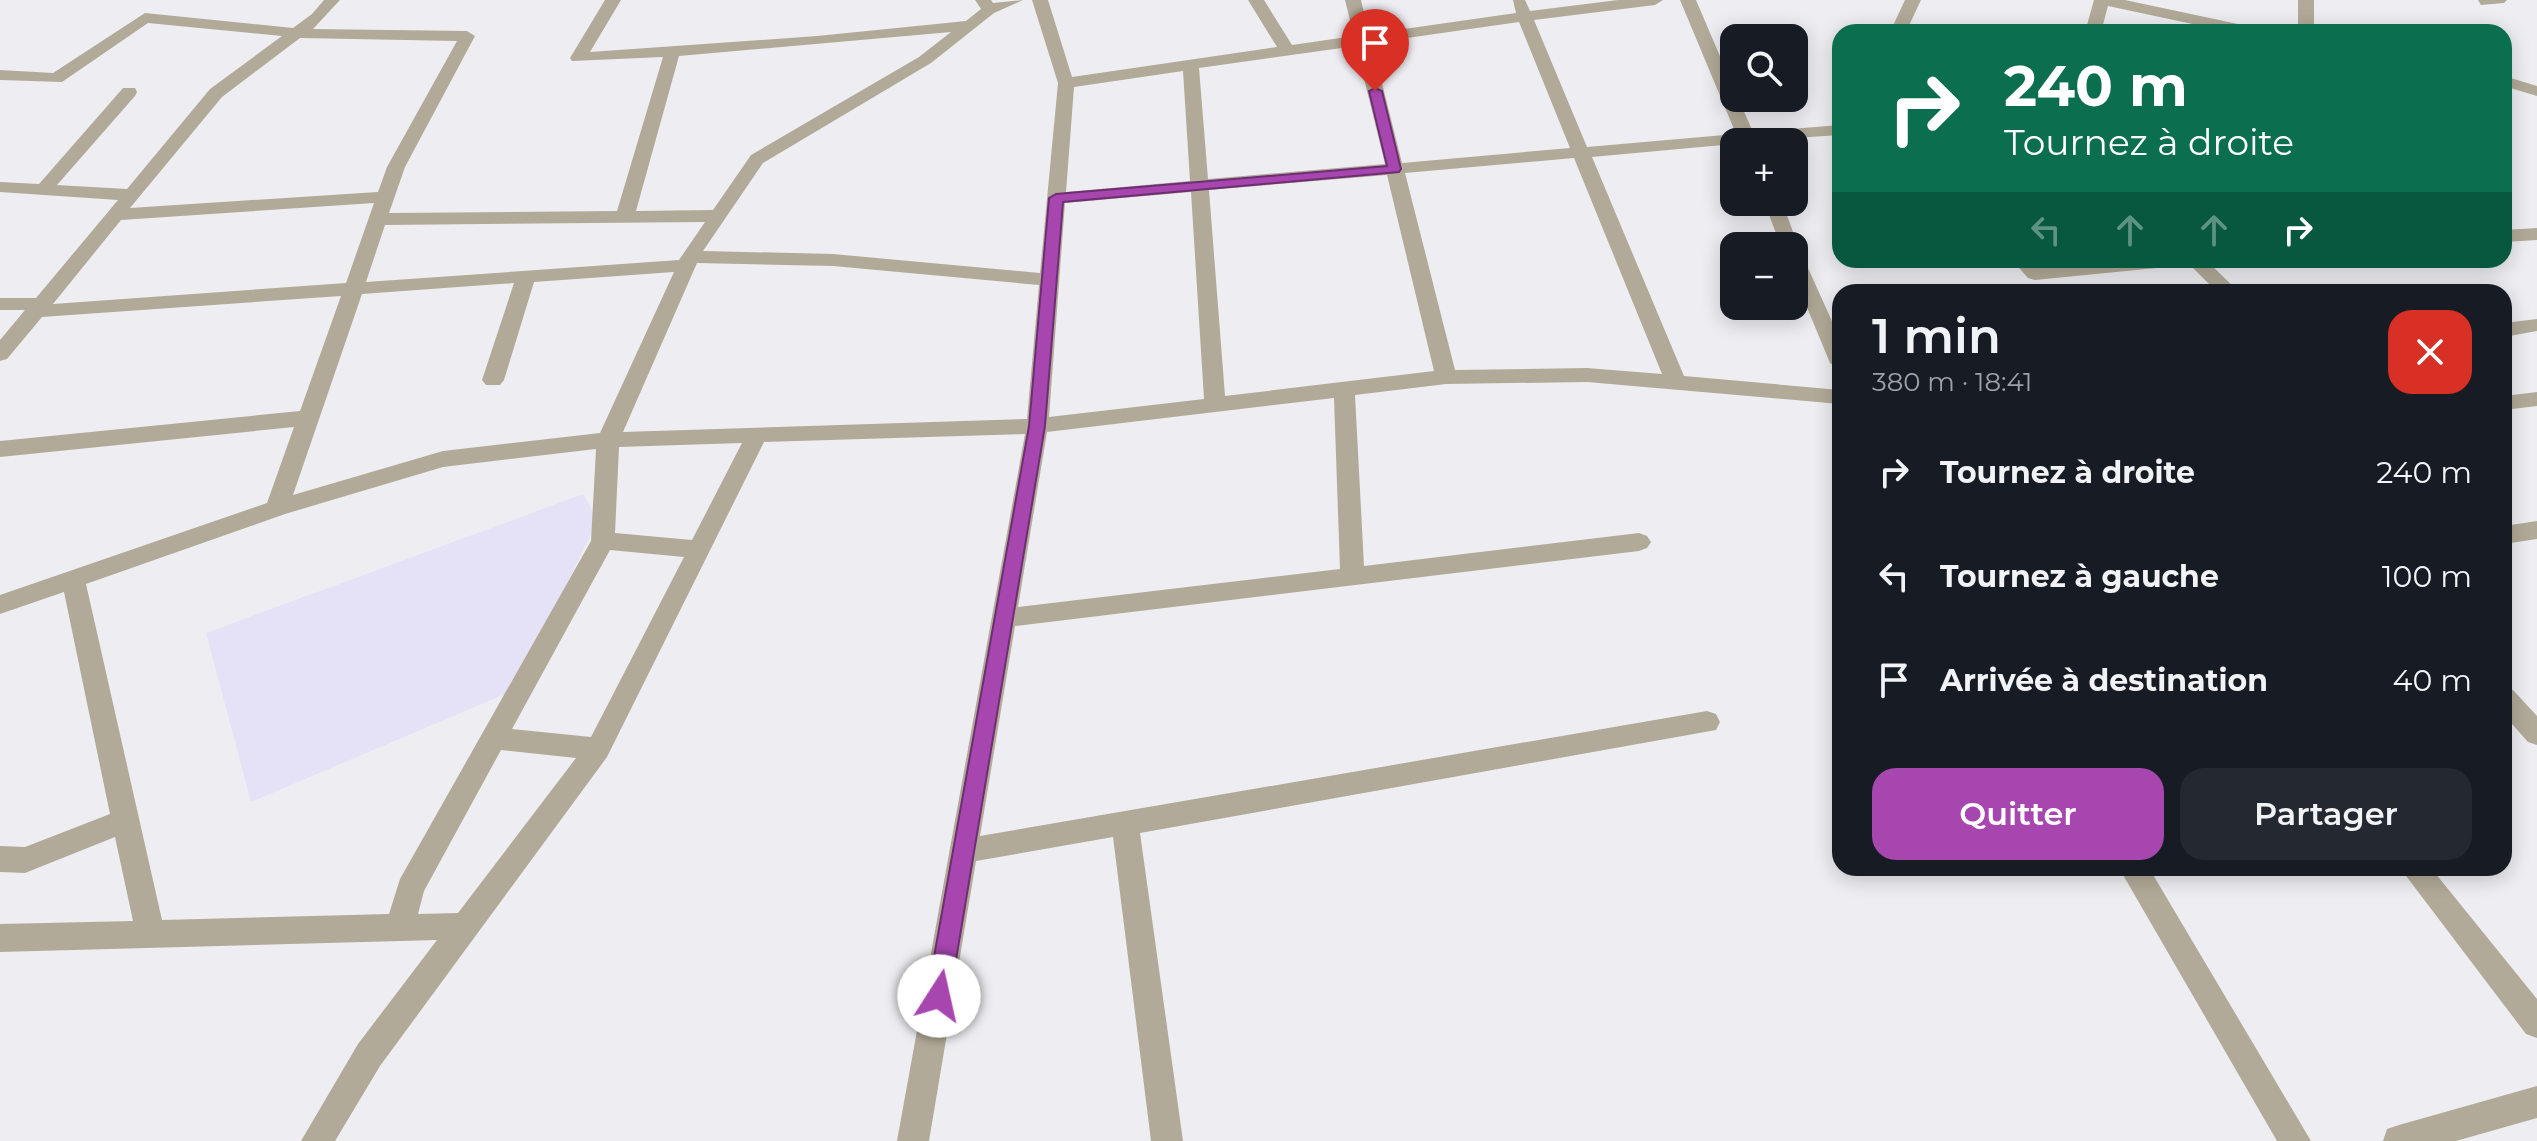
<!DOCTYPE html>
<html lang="fr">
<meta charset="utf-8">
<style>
body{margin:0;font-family:Montserrat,sans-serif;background:#242831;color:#f1f3f6;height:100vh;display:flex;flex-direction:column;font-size:30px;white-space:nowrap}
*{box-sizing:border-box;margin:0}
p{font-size:26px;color:#9ea1a6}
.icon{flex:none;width:44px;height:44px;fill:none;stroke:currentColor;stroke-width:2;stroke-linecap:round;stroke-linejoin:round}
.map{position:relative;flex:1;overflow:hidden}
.drawer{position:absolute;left:1832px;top:284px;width:680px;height:592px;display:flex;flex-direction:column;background:#171b24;border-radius:24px;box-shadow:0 4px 20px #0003}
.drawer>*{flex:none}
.guide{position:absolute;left:1832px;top:24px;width:680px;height:244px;border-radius:24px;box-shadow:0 4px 20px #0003;background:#0b6e4f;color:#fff;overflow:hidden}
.controls{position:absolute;left:1720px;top:24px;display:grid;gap:16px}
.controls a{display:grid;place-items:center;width:88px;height:88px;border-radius:16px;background:#171b24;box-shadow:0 4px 20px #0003;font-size:40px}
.pin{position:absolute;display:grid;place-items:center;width:68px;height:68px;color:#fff;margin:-82px -34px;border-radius:50% 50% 50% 0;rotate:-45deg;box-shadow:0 0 8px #0007}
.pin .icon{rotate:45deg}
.me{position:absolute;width:88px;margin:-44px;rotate:10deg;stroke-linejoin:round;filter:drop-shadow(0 0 6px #0008)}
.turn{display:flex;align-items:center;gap:28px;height:168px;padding:0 40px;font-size:36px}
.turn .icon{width:104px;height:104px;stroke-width:2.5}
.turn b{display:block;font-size:56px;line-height:68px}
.lanes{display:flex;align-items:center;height:76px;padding:0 40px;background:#0003;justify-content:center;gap:40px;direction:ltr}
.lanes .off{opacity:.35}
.round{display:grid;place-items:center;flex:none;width:84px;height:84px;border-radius:24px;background:#242831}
.summary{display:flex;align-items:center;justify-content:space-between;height:136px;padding:0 40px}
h1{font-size:48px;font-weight:600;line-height:60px}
.cta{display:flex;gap:16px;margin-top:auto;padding:16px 40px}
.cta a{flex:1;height:92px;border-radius:24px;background:#a746af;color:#fff;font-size:32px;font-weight:600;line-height:92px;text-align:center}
.cta a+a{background:#242831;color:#f1f3f6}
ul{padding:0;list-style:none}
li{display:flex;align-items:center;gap:24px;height:104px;padding:0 40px}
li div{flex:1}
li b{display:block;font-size:30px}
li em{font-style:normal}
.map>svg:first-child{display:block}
</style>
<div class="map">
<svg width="2537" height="1141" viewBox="0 0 2537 1141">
<rect width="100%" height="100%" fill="#eeeef2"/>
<path fill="#e5e2f8" d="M583,494L598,520L515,690L251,802L206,633Z"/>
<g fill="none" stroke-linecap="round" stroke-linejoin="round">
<path fill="#b2aa98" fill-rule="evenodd" d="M324,0H340L313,29L467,31L475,36L405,167L389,213L617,211L663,57L572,61L570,58L605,0H621L590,52L817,36L966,21L981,9L975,0H991L993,3L1023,0L994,13L931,63L763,163L703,251L833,254L1040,273L1058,83L1032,0H1048L1072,77L1277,47L1248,0H1264L1292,45L1354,36L1345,0H1361L1369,34L1516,13L1513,0H1525L1530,11L1618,0H1663L1655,5L1534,20L1587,147L1736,134L1680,0H1696L1734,89V98H1738L1753,132L1840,125V135L1734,142V144L1592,157L1684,376L1840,390V404L1587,382L1446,384L1355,395L1364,566L1639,533L1647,536L1651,542L1647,548L1639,551L1015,626L980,836L1707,711L1716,714L1720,722L1716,730L1140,833L1183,1141H1151L1113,837L976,861L929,1141H897L1025,434L764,442L607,757L380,1066L335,1141H301L358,1044L437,940L0,952V924L133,921L115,837L25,873L0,872V846L25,847L110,814L64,592L0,614V595L267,503L294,427L0,457V441L300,411L341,296L42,317L7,359L0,361V340L25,310H0V298H36L118,200L0,192V182L39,184L123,88H135L137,92L135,96L57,185L127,189L210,89L282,36L148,23L62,82L0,80V70L53,73L145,13L293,28L312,14ZM1519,22L1570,148L1402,163L1372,43ZM951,32L919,57L751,155L713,210L636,211L679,56ZM300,38L457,41L387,167L378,192L130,208L222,97ZM1356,46L1385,164L1208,179L1199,68ZM1183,71L1190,181L1066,192L1074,87ZM1574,158L1662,374L1587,368L1455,370L1405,173ZM1387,175L1434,371L1225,396L1209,190ZM1191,192L1204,399L1049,417L1065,203ZM374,203L346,283L53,304L121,220ZM705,222L679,260L366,282L385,225ZM697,263L833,266L1039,285L1027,419L623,432ZM674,272L600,433L443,451L293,495L362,294L514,283L482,380L486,385H500L504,380L534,282ZM1334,398L1340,569L1018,607L1047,432ZM742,443L692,540L615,533L619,447ZM596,449L591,541L400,879L389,914L162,920L86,584L285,514L443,467ZM610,550L684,557L591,737L512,729ZM501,750L576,758L458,913L418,914L424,891Z
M1905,0H1921L1906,32H1890Z
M2094,0H2125L2252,27L2260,32H2230L2108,6L2101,32H2085Z
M2298,0H2314V32H2298Z
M2478,0H2507L2504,3L2481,5Z
M2504,76L2537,86V96L2504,86Z
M1764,202H1782L1799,248L1840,339V370L1830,363L1794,276V246H1781Z
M2537,228V240L2504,242V230Z
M2012,260H2033L2040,268L2117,260H2206L2239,292H2217L2186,261L2177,266L2035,280L2028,278Z
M2537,319V331L2504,337V323Z
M2537,392V406L2504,410V396Z
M2537,521V539L2504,544V526Z
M2504,686L2513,690L2537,716V745L2528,742L2504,715Z
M2119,868H2149L2311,1141H2277Z
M2400,868H2431L2537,999V1038L2526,1034Z
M2537,1086V1118L2456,1141H2383L2387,1129L2399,1125Z"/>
</g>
<path fill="#a746af" stroke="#6d2e72" stroke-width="2" d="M1375,88L1382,91L1401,169L1399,172L1063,202L1045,426L950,996L947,1004L939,1007L930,1004L927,996L1029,426L1049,198L1056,194L1387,166L1369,91Z"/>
</svg>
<div class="controls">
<a><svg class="icon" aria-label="search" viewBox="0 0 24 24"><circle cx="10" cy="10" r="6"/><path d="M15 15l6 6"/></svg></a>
<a>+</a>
<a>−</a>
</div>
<div class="pin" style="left:1375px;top:91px;background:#d93025"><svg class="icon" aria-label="arrive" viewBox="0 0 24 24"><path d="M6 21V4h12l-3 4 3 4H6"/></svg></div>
<svg class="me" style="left:939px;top:996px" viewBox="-20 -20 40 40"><circle r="19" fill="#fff"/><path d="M0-13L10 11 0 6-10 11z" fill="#a746af"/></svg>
<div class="guide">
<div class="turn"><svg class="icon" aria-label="right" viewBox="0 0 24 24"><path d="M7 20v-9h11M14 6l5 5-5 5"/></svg><div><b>240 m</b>Tournez à droite</div></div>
<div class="lanes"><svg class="icon off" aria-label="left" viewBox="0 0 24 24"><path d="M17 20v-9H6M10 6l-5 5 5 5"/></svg><svg class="icon off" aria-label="ahead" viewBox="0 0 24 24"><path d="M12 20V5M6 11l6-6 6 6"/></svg><svg class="icon off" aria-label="ahead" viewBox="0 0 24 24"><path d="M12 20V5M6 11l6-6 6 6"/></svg><svg class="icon" aria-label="right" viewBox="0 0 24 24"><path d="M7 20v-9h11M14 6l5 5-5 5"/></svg></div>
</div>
<section class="drawer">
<div class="summary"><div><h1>1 min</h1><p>380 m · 18:41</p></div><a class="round" style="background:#d93025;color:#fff"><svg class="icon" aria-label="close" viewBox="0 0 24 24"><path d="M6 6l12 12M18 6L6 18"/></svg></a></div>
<ul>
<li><svg class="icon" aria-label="right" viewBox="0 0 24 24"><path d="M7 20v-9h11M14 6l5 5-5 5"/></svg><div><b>Tournez à droite</b></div><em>240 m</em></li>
<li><svg class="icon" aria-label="left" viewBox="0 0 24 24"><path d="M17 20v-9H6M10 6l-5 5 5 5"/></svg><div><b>Tournez à gauche</b></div><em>100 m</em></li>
<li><svg class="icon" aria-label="arrive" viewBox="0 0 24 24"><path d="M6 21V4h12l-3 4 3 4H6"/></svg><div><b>Arrivée à destination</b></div><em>40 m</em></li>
</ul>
<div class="cta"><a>Quitter</a><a>Partager</a></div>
</section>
</div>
